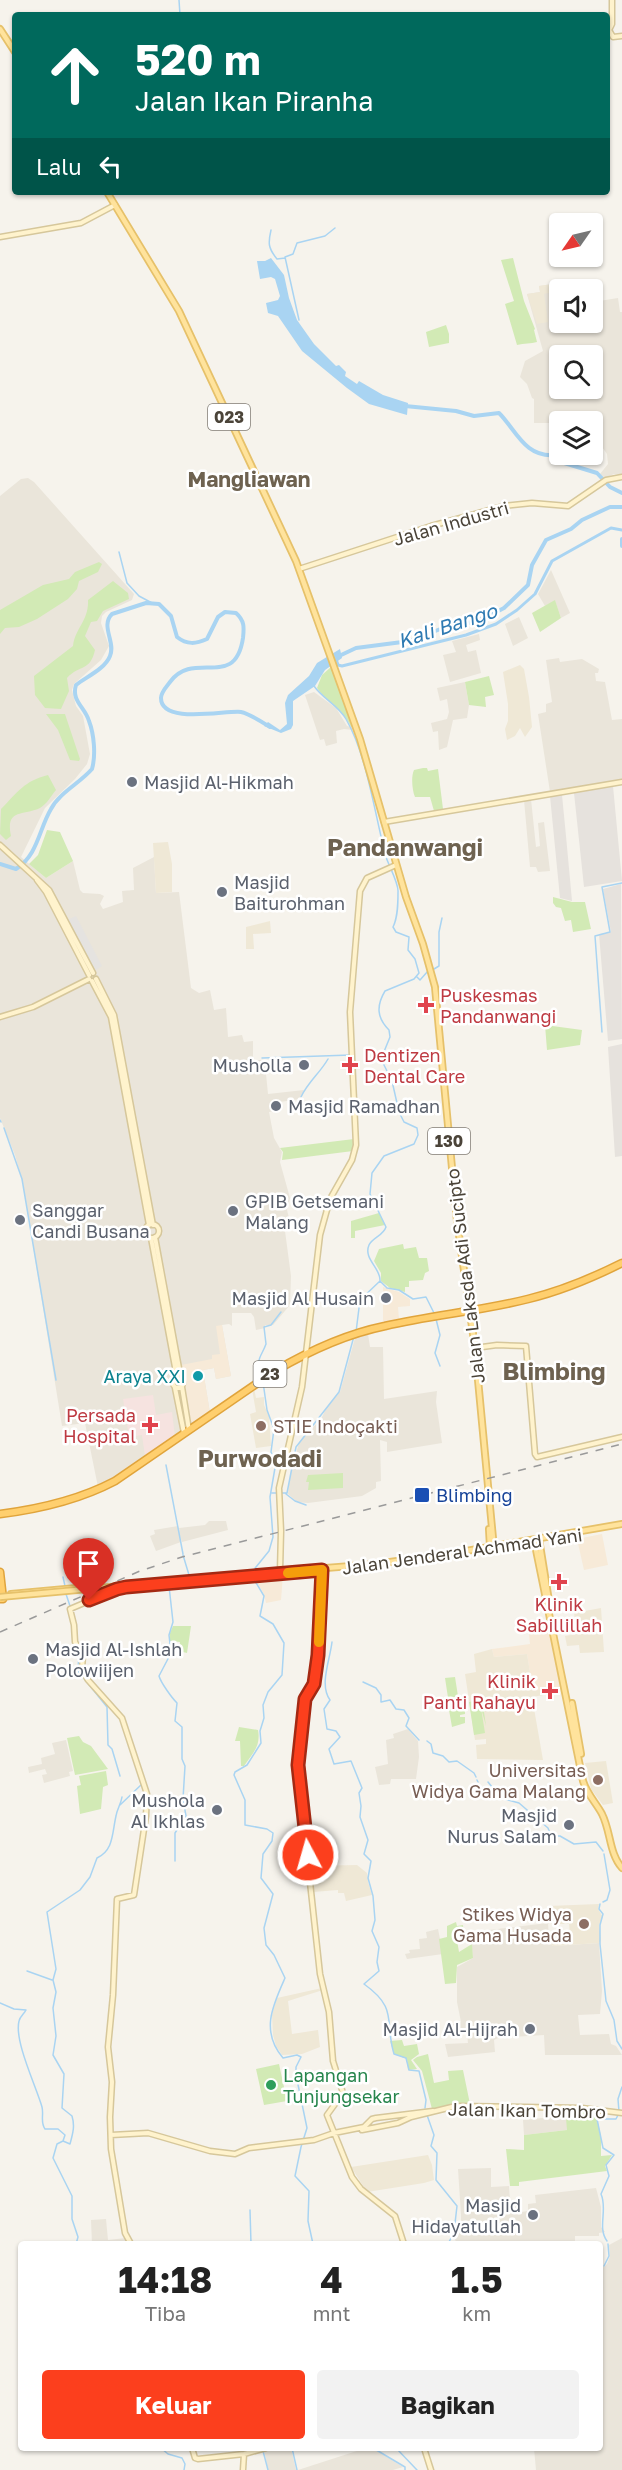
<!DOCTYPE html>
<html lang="id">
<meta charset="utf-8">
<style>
body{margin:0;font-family:"Golos Text",sans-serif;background:#f2f2f2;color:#222;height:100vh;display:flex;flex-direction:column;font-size:22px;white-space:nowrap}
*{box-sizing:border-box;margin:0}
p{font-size:20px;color:#767676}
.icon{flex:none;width:33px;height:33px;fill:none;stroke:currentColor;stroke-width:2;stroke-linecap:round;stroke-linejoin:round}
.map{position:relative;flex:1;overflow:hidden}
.panel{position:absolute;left:18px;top:2241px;width:585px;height:210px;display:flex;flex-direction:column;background:#fff;border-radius:6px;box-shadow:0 2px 4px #0004}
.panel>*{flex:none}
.top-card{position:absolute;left:12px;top:12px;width:598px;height:183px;border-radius:6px;box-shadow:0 2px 4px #0004;background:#00695c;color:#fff;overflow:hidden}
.needle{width:39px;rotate:236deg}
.buttons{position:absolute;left:549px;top:213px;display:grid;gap:12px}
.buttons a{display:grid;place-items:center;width:54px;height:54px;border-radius:6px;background:#fff;box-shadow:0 2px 4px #0004;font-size:30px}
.pin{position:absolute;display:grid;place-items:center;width:51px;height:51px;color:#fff;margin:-62px -26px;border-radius:50% 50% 50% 0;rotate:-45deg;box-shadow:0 0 6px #0007}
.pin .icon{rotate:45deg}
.me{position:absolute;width:66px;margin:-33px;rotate:354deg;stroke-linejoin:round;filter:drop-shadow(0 0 4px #0008)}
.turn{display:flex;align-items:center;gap:21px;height:126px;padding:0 24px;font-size:27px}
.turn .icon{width:78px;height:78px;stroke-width:2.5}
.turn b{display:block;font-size:42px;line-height:51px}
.then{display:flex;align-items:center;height:57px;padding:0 24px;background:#0003;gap:12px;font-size:22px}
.eta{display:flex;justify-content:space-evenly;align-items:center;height:102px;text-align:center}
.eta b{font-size:36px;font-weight:700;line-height:42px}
.button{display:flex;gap:12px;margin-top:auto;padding:12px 24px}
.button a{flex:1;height:69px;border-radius:6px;background:#fc3f1d;color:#fff;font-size:24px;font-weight:700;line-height:69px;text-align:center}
.button a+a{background:#f2f2f2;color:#222}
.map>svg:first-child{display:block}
</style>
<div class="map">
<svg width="622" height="2470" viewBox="0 0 622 2470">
<rect width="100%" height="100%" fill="#f6f3ec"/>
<path fill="#eae5da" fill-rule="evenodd" d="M553,284V291L559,293L560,322H592L593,302L618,298L620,312H622V475L614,474L605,478L600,474L608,464L607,454L593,434L592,422L583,421L574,414L552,416V423H534V399L532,398L527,384L520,377L525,361L543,351L527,294L540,292L539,286ZM560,356H592V388H560Z
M28,478L34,482L134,594L132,600L106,612L102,616L101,623L109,646L101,660L74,684L72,690L76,706L83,716L90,754L87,764L75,779L45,808L21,857L46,878L73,861L80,890L83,893L100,894L104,896L100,904L103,909L123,902L122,891L134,890L133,868L154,857L156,893L179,892L191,988L199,993L210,990L214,1010L226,1008L228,1037L242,1035L244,1042L253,1041V1060H262L265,1064L268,1094L304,1090L300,1099L280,1102L281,1110L269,1112L274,1138L282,1152L280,1162L290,1198L287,1210L289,1218L286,1220L285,1231L291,1276L290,1305L273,1325H265V1328L256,1330L254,1317L251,1313H232V1326L229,1324L222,1325L231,1376L216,1379L214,1368L203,1370L210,1413L129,1469L98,1487L85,1423L62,1426L23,1184L15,1155L0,1118V496L21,479Z
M551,570L570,613L561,618L555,601L545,606L538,594Z
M519,617L528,638L513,646L505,624Z
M479,634L480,640L466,645L468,652L476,650L481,673L450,682L443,655L456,652L452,641Z
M559,658L560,662L582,659L599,669L598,673H595L596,681L605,682L612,720L622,719V781L550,792L538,714L546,712V704L552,702L546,660Z
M465,682L469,705L467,718L453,720L447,747L439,750L438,731L433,732L431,723L447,719L449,712L447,699L440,701L437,688Z
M314,692L336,708L347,726L352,727L353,730L344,729L336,731L337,743L326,746L324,739L320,740L305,695Z
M531,799L536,847L540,846L538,823L544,822L550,871L538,872L536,867H530L524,800Z
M368,1334L370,1347H383L384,1399L437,1391L436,1402L442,1443L387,1452V1442L380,1440L381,1481L376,1482V1488L362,1496L308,1503L297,1502L288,1494L290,1474L299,1443L306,1433L320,1421L327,1407L340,1392L355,1338Z
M209,1521H226L228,1530L182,1542L180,1536L181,1542L156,1551L150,1536L155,1534L154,1530L178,1526L180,1534L179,1528L205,1525Z
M408,1729L418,1741L419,1757L416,1779H391L390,1784L379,1785L375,1767L388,1764L386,1740L394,1738L393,1734Z
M66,1740L73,1771L69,1772L70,1776L44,1783L42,1775L47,1774L45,1769L29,1773L28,1767L42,1764L41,1758L55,1754L52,1743Z
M548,1923L549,1942L553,1946L599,1943L602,1991L600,2014L578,2015L580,2035L609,2034L611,2044L616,2046L622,2055H545L544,2035L498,2038L494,2040L495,2052L448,2057L445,2044L468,2043L467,2033L447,2036L446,2031L454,2030L453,2024L461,2022L457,2002V1967L473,1958L471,1939H488L489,1930Z
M438,1929L443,1954L407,1959L405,1954L410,1953L409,1950L420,1949L419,1939L427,1938L426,1932Z
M572,2109H580L581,2114L576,2117L567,2130L524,2135L523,2120L572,2115Z
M491,2168V2187L509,2186L510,2202L517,2201L521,2212L528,2211V2204L536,2203L535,2195L596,2188L601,2207V2227L605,2232L599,2233V2236H575V2243L532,2244L531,2241L459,2244L454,2239L457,2235V2223L461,2221V2215L458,2169Z
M106,2219L108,2240L126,2238L130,2244H92L91,2220Z
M622,2238V2470H536L534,2448H600V2268L604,2267L607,2264L610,2256L609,2245Z
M271,2448H291L296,2470H268L264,2450Z
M366,2448L376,2450L403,2467L393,2470H298Z"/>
<path fill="#f7ead8" d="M383,1287L399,1292L410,1299V1306L398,1307L399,1319L383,1323Z
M222,1325L231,1376L216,1379L214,1368L203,1370L210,1413L193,1423L189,1419L181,1365L212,1359V1355L220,1354L216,1326Z
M602,1534L608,1565L584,1570L577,1539Z
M283,1575L281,1600L266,1603L264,1594L254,1578Z
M549,1622L563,1686L533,1692L527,1654L494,1657L492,1649L530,1644L528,1626Z"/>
<path fill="#e6e2dd" d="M613,786L622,881L584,887L574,793Z
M562,795L566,836L572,901L560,898L550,796Z
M621,884L622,1039L608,1041L599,934L611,932L603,889Z
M622,1044V1156L615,1157L608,1047Z"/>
<path fill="#efe8d6" d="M553,284V292L544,294L548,322L537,324L527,294L540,292L539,286Z
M520,665L524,669L529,697L532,727L525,737L520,728L515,736L507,740L505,729L508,721V704L503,672Z
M168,842L172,864V892L156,893L153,843Z
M270,921L271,933L253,934L254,949H246V927Z
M254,1388L256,1398L264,1397V1405L269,1416L271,1446L256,1448L250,1414L256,1412L252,1389Z
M601,1608L604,1652L580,1653L579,1645L567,1646L565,1636L577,1634L574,1613Z
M492,1649L494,1657L527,1654L533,1691L554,1688L555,1693L532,1697L543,1760L477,1759L476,1745L486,1744V1739L475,1740L465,1674L476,1672L474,1654Z
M606,1761L613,1803L603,1805L591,1789L585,1763Z
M357,1865L367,1873L368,1882L372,1895L346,1901L344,1893H338V1890L313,1892L310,1866Z
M599,1904L598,1909L603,1917L599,1925L601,1940L599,1943L553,1946L549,1942V1935L570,1934L569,1924H548V1906Z
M322,1988L323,1990L288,2001L292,2034L318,2030L320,2047L302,2054L282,2055L276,2046L273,2035L272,2015L277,1998Z
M428,2155L432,2165L434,2180L424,2183L367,2192L351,2167Z"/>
<path fill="#f6e3e0" d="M153,1395L156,1415L172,1412L175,1437L145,1456L142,1435L129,1437L123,1399Z"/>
<path fill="#d2eab5" d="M513,258L524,301L535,329L534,330L537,342C531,344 524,343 517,345L505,304L514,301L501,260Z
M446,325L449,334V343L429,347L426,332Z
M99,562L102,564L98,572L79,581L77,589L68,599L37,619L19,627L5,628L0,634V610L43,585L69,579L75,572Z
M113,581L128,593L129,599L103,611L97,621L91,622L85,636L95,650C90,672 80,664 67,678L69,691L61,709L45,708L35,695L34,676L73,646C75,628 89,621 88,600Z
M555,600L561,618L540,632L532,613Z
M331,667L354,727H351C340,705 329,705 317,688L322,675Z
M489,676L494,695L485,697L486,707L469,705L465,682Z
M46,714H65L80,759L79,761L70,760L58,730Z
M423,768H427L428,771L438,769L443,809L434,811L430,797H415C412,790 411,776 414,770Z
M48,775L56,790C51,796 47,804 40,808C24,816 5,808 11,836L6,840L0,834L1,809C18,792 24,781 48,775Z
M47,830L60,832L73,861L46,878L29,864L38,855Z
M553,897L572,902H585L591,929L573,932L571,920L565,921L561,908L556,907L553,903Z
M545,1025L582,1030L580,1045L547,1050Z
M354,1139L353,1151L282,1160L283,1152L280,1148Z
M379,1213L385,1225L355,1231V1238H351V1221Z
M403,1244L404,1249L416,1247L419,1258H427L429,1271L425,1273L423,1280L409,1281V1287H405V1292L390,1288L381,1281V1273L374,1261L379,1249Z
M343,1473V1488L308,1490L309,1482H306L308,1475Z
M173,1626H191L187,1653L179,1651L180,1642L170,1641V1633Z
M455,1677L460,1709L465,1708V1714L460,1715V1717H465V1723L452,1727L449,1710L439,1711L438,1706L449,1704L445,1678Z
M480,1700L481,1705H483L486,1726L481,1708L485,1733L474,1735L469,1702Z
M239,1727L258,1730C261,1746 253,1753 244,1766H241L240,1741H235Z
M79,1736L83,1742L91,1746L108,1769L75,1775L67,1738Z
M106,1771L108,1785L103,1787L101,1809L80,1814L77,1786L81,1785L79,1776Z
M456,1922L457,1926L463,1925L464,1939L457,1940L459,1952L472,1944L473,1958L457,1965L456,1983L445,1984L439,1939L447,1937V1926Z
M402,2040L404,2046L417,2044L419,2054L411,2060L417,2069L408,2070L407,2059L394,2054L390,2041Z
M428,2054L434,2083L449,2080L448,2071L463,2070L470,2104L432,2109L422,2071L413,2060L417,2057Z
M279,2064L287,2101L264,2105L256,2069Z
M580,2109L596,2114L601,2136V2156L612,2155L605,2166L607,2171L519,2182V2186H510L506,2149L524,2150V2135L567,2130L566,2118L575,2117V2115L580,2114Z"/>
<path fill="#e5e3e0" d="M76,916L102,966L94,971L67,920Z"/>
<path fill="#a9d4f2" d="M271,258L284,275L289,298L297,320L314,344L336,366L339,365L346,372L345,376L357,384L359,381L383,395L408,403L407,415L369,404L347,388L302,351L278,316L268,313L266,303L278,300L280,296L275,279L271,277L260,279L257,261H265Z
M340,649L342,658L325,670L315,686L293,701V725L291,729L281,733L264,726L268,722L280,730L287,724L285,703L288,695L309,676L317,663Z"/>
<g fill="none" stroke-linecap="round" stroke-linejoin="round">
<path stroke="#a9d4f2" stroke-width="1.5" d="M179,0L180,15
M271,230C268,243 268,248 277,259L285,258
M299,320L285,257L293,254L297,243L325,236L335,228
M119,552L127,583L139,596L152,603
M314,686C323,699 338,705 346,719C367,755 375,816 386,857C389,866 399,884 398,892C398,903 398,917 393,927L396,932L409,937L408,950L415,959L419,973L414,979L385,991C376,1006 377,1018 389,1030L390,1037L381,1059L392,1081L399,1112L404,1122L417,1128L418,1135L414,1144L384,1156L372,1173L370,1194L386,1227C383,1236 373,1237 369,1245C363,1259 381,1268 380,1281L360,1300L356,1332
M434,969L439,966V932L442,918
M417,977L420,980L428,971
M602,1032L595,936L610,932L602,887L622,883
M262,1058L351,1055
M301,1097C308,1082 320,1073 328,1059
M0,1120L1,1122
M4,1128L22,1179L56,1380
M380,1281L387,1288L399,1290L413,1299L426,1297L434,1313
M436,1319L440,1335L435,1353L440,1366
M262,1375C255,1358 261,1358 266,1344L264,1327L271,1325L281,1312
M166,1465L183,1554
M272,1493H287L296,1447L339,1392L354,1336
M286,1494L295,1501L306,1505
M183,1555L189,1575
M252,1572L269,1551L273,1537L270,1497L276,1462L271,1452L274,1429L267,1410L263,1382
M252,1576L264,1596L260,1616L273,1624L284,1643L282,1675L268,1692L263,1705L264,1718L260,1731L261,1743L247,1765L235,1772L234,1775L245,1800V1825L267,1829L273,1833L272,1841L263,1854L261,1878L273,1894L264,1928L266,1945L274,1955L285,1978C273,2005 260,2031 283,2058L297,2055L301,2057L296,2067V2075L307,2128L301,2147L295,2176L309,2191L308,2221L313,2244
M63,1577L65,1586
M169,1586L173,1622L169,1635L171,1653L159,1676C161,1683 172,1698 177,1703L175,1721L182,1727V1759L185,1766L183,1799L186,1816L175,1833V1861
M66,1594L70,1606
M332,1642C330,1660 319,1685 330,1700L324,1709L327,1729L336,1731L340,1737L329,1749L334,1764L351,1761L362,1788L359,1793L361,1806L360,1817L368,1840L364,1854L371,1861L368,1878L373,1896L375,1920L372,1931L379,1947L377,1962L379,1971L364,1984C399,2009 384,2021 394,2054L406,2058L409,2070L419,2071L426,2100L425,2108
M79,1651L78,1671L107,1707L108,1745L112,1749L120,1776
M363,1682L376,1688L381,1695V1702L390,1700L396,1709L404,1710L409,1718L406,1726L419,1740
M427,1741L431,1744L433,1753L443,1756L449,1762L457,1761L474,1773L476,1777
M477,1780L478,1782
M488,1782L501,1798L519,1803L548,1828L551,1836H560L574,1844L596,1842L603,1851
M120,1805L142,1784
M603,1902L607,1900L610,1890L604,1854
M600,1904L599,1909L603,1914L600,1925V1944L606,2001L614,2020L617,2041L622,2049
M27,1971L52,1980
M0,2003L14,2009L26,2010C24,2014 20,2016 19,2021C14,2041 36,2086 42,2107C44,2115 40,2122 45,2129H58L65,2135L63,2141L57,2144L53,2158L72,2196V2219L78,2237L76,2244
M619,2112L618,2099L622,2087
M427,2115L434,2135L431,2146L437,2153L436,2180L457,2206L454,2232L448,2244
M63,2141L70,2144C73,2133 75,2126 72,2116L62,2108L64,2074L53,2055L56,2036L53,2008L56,1992L53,1980L56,1969L47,1912L80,1890L90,1877L97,1858C114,1850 112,1833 116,1816C117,1809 121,1804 122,1797
M250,2210L251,2244
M607,2241C597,2228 608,2209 601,2194L609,2176L606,2165L614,2155L603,2148L597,2119H616L618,2115
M604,2266L609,2256L608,2244
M161,2448L168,2454L182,2458L185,2464L184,2470
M292,2448L297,2470
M373,2448L405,2467V2470
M396,2448L417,2470
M263,2451L268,2470"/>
<path stroke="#a9d4f2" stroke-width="3" d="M336,659L338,665L342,666L466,635L496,624L517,610L535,594L552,561L611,528L622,530"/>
<path stroke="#a9d4f2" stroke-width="4" d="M405,406L456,411L474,416L499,413C516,430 525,458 555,455L561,462L597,473L610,487L622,493
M622,539V546
M339,656L356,648L410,641L453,624L468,623L487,617L504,608L528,585L532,565L546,540L571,529L582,520L610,507H622
M0,864L16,869C38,855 39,829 51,809C59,793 80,783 92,769C96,755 94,734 89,721C85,707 71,701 76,685C86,677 105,669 110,656C116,642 100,626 112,614L146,603L159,604L171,616L177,637C187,645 196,644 207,639L218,617L225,612L236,613C245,621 244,628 243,638C235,691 194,649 170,682C167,686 161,692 161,698C161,725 226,710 241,712C250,714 262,722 270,727"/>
<defs>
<path id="secondary" d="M612,0V24L609,30L613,37L622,36
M0,237L81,223L115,205
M299,569L431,526L504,506L532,503L568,506L606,480L622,477
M384,822L622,782
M0,845L49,890L93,973
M37,880L46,892L89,975
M96,979L114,1015L153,1225
M92,981L111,1017L149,1225
M0,1017L33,1007L89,979
M145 1231a7 7 0 1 1 14 0a7 7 0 1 1-14 0Z
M155,1237L181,1379
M151,1238L175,1367L173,1382
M475,1348L497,1345L526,1346L535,1454L537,1457L622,1437
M173 1383a5 5 0 1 1 10 0a5 5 0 1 1-10 0Z
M182,1387L189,1430
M175,1388L184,1433
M322,1570L318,1655L314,1684L305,1699L298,1772L320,1974L329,2012L333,2061L343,2093L327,2115L352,2177L361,2189L395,2216L404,2244
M280,1571L281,1531L279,1488L302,1387L320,1235L330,1199L352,1160L356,1145L350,1012L360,891L367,878L396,865
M117,1589L70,1609L74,1625L75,1642L83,1655L82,1669L88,1680L122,1718L147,1794L146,1816L134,1895L117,1899L113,1995L108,2047L112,2082L110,2117L111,2149L125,2233L131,2244
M362,2130L398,2123L411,2117L456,2106L582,2108L622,2113
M111,2135L148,2133L210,2151L235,2154L249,2148L314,2140L334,2133L364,2127L372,2119L376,2118L433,2111
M192,2448L195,2458L198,2459L244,2454L266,2448
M424,2448L431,2470
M243,2470L244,2454"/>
<path id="primary" d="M0,29L15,52
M107,192L179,311L296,561L360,739L406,897L423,944L435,987L457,1221L475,1348L494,1549
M489,1529L490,1547
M539,1539L549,1601
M534,1540L583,1781C587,1794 596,1803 602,1814C611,1832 609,1853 622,1868
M163,1581L376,1564L466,1551L622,1524
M11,1594L98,1586
M572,1703L581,1754"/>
<path id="highway" d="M0,1514C40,1509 79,1500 115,1481L275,1371C309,1351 346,1334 385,1326C432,1315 481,1311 528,1299C561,1291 592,1278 622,1263
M0,1572L3,1599H1"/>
</defs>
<use href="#secondary" stroke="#d6c79b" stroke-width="7"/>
<use href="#primary" stroke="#e6c16a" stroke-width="8"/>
<use href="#highway" stroke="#e0a43c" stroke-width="9"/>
<use href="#secondary" stroke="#fff3cd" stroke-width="4"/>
<use href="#primary" stroke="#ffe39c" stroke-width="4.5"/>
<use href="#highway" stroke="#ffcf6e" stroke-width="6"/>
<path stroke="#9a9a9a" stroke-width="1.5" stroke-dasharray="8 8" stroke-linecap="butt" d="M0,1632L140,1571L182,1557L622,1444"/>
<defs>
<path id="primary-bridge" d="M0,1597L165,1582"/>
</defs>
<use href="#primary-bridge" stroke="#e6c16a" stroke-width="8" stroke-linecap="butt"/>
<use href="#primary-bridge" stroke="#ffe39c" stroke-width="4.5"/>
</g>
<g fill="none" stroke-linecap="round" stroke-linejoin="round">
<defs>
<path id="route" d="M89,1600L117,1589L126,1587L322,1570L318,1655L314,1684L305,1699L298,1765L308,1855"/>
</defs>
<use href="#route" stroke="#a42913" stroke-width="15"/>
<use href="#route" stroke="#fc3f1d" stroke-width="10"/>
<path stroke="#f59e0b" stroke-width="10" d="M288,1573L322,1570L319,1642"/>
</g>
<g fill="#6b7280" stroke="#fff" stroke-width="2">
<circle cx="132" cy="782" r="6"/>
<circle cx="222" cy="892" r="6"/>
<circle cx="304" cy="1065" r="6"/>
<circle cx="276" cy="1106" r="6"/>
<circle cx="233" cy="1211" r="6"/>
<circle cx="20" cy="1220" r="6"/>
<circle cx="386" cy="1298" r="6"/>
<circle cx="33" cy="1659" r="6"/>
<circle cx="217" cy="1810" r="6"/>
<circle cx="569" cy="1825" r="6"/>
<circle cx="530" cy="2029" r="6"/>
<circle cx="533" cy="2215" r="6"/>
</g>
<g fill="#e0444e" stroke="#fff" stroke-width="2">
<path d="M423 996h6v6h6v6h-6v6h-6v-6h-6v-6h6z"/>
<path d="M347 1056h6v6h6v6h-6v6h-6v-6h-6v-6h6z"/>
<path d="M147 1416h6v6h6v6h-6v6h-6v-6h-6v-6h6z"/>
<path d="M556 1573h6v6h6v6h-6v6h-6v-6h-6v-6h6z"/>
<path d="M547 1682h6v6h6v6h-6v6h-6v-6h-6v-6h6z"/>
</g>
<circle fill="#0f9aa8" stroke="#fff" stroke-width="2" cx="198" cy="1376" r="6"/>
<g fill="#8d6e63" stroke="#fff" stroke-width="2">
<circle cx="261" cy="1426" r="6"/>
<circle cx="598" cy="1780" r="6"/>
<circle cx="584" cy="1924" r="6"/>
</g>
<rect fill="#1a4fb4" stroke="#fff" stroke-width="2" x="414" y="1487" width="16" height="16" rx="3"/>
<circle fill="#2e9e5b" stroke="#fff" stroke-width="2" cx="271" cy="2085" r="6"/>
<g text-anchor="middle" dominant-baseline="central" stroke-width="5" stroke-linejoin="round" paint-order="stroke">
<g fill="#fff" stroke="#817c74" stroke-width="1.5">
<rect x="208" y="404" width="42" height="26" rx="4.5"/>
<rect x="428" y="1128" width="42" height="26" rx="4.5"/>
<rect x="253.5" y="1361" width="33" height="26" rx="4.5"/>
</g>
<g font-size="16" font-weight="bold" fill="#4b4439">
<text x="229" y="417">023</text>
<text x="449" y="1141">130</text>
<text x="270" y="1374">23</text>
</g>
<g font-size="18" fill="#4b4439" stroke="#fff">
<text transform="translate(451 523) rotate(-16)">Jalan Industri</text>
<text transform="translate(465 1276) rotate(-97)">Jalan Laksda Adi Sucipto</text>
<text transform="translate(462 1551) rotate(-8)">Jalan Jenderal Achmad Yani</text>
<text transform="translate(527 2110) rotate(1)">Jalan Ikan Tombro</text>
</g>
<g font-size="18" fill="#5b616d" stroke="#fff" text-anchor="start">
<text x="144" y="782">Masjid Al-Hikmah</text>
<text x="234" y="882">Masjid<tspan x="234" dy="21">Baiturohman</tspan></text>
<text x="292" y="1065" text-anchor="end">Musholla</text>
<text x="288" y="1106">Masjid Ramadhan</text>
<text x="245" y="1201">GPIB Getsemani<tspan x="245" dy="21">Malang</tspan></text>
<text x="32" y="1210">Sanggar<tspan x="32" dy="21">Candi Busana</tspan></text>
<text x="374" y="1298" text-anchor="end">Masjid Al Husain</text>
<text x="45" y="1649">Masjid Al-Ishlah<tspan x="45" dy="21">Polowiijen</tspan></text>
<text x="205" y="1800" text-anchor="end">Mushola<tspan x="205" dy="21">Al Ikhlas</tspan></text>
<text x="557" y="1815" text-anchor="end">Masjid<tspan x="557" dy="21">Nurus Salam</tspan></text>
<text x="518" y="2029" text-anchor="end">Masjid Al-Hijrah</text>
<text x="521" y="2205" text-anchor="end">Masjid<tspan x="521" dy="21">Hidayatullah</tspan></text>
</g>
<g font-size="18" fill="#be3a42" stroke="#fff" text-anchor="start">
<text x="440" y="995">Puskesmas<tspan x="440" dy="21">Pandanwangi</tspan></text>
<text x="364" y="1055">Dentizen<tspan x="364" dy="21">Dental Care</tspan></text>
<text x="136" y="1415" text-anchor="end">Persada<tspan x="136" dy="21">Hospital</tspan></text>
<text x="559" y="1604" text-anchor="middle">Klinik<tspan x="559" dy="21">Sabillillah</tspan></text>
<text x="536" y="1681" text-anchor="end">Klinik<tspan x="536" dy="21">Panti Rahayu</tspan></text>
</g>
<g font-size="18" fill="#0d838f" stroke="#fff" text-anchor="end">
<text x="186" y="1376">Araya XXI</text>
</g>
<g font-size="18" fill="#785e54" stroke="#fff" text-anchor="end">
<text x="273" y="1426" text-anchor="start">STIE Indoçakti</text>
<text x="586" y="1770">Universitas<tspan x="586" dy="21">Widya Gama Malang</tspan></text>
<text x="572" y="1914">Stikes Widya<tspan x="572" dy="21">Gama Husada</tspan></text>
</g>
<g font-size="18" fill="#164399" stroke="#fff" text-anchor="start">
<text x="436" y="1495">Blimbing</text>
</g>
<g font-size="18" fill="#27864d" stroke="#fff" text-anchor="start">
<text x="283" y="2075">Lapangan<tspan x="283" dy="21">Tunjungsekar</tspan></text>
</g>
<g font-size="20" font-style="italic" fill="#2e7ab2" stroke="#fff">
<text transform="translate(447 625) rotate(-18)">Kali Bango</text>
</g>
<g font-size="21" font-weight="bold" fill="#6e6250" stroke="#fff">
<text x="249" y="479">Mangliawan</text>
</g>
<g font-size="24" font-weight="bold" fill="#6e6250" stroke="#fff">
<text x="405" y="846">Pandanwangi</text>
<text x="554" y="1370">Blimbing</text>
<text x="260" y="1457">Purwodadi</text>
</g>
</g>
</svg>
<div class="buttons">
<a><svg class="needle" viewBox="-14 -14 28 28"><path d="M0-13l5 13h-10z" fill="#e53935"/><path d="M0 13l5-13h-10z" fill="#767676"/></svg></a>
<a><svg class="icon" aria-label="sound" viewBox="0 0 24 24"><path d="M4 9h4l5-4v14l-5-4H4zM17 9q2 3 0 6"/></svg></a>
<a><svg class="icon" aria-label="search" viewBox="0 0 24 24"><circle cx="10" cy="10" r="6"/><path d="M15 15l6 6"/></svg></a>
<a><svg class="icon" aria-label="layers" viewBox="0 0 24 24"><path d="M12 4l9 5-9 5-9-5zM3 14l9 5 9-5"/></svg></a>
</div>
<div class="pin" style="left:89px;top:1600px;background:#d93025"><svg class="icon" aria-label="arrive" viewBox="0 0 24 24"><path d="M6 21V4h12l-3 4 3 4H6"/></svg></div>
<svg class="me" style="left:308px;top:1855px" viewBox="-20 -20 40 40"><circle r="17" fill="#fc3f1d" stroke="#fff" stroke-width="3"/><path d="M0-11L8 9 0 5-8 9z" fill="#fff"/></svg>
<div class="top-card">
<div class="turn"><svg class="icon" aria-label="ahead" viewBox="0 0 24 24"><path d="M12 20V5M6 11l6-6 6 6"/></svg><div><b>520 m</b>Jalan Ikan Piranha</div></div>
<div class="then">Lalu<svg class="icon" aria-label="left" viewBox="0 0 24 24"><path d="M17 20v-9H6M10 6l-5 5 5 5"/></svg></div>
</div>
<section class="panel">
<div class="eta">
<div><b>14:18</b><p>Tiba</p></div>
<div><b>4</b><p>mnt</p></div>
<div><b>1.5</b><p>km</p></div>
</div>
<div class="button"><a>Keluar</a><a>Bagikan</a></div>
</section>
</div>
